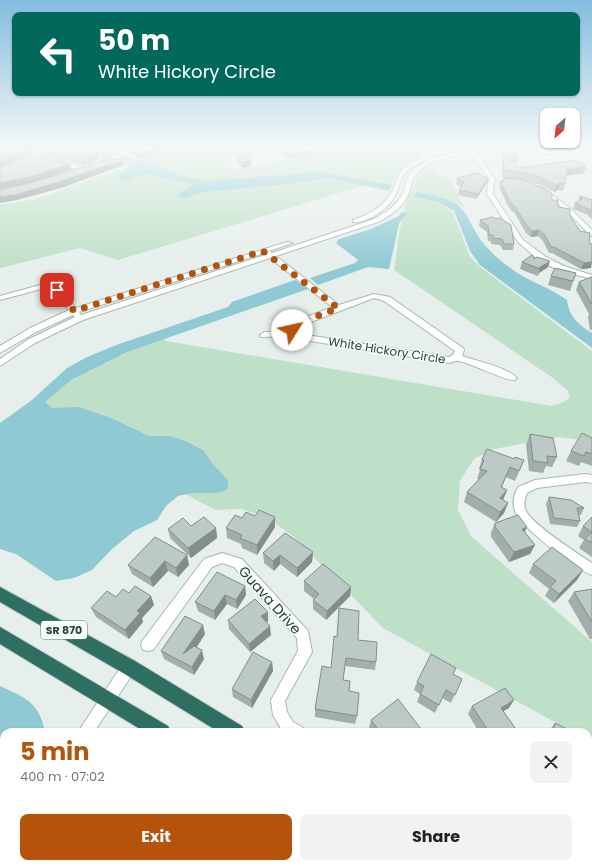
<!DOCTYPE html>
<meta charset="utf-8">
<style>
body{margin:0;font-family:Poppins,sans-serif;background:#f2f2f2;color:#202124;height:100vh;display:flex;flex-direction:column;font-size:15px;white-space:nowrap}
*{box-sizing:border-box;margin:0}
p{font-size:13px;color:#757577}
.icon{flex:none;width:22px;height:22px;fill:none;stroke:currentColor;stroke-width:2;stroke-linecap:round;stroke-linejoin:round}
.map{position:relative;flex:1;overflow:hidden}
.details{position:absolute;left:0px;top:728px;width:592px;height:140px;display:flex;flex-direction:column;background:#fff;border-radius:12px 12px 0 0;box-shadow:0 1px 3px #0004}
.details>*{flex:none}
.hud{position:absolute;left:12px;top:12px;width:568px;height:84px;border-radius:8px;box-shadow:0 1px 3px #0004;background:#00695c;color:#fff;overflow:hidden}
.needle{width:26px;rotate:208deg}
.controls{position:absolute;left:540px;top:108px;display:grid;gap:8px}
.controls a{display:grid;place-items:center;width:40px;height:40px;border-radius:8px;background:#fff;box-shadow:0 1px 3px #0004;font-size:20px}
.pin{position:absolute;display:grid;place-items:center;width:34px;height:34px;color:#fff;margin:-17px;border-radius:8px;box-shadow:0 2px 6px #0006}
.me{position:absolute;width:44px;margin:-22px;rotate:55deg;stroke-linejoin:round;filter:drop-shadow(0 0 3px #0008)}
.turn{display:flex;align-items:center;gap:14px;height:84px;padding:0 20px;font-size:18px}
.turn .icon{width:52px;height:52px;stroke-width:2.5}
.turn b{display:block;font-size:28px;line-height:34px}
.round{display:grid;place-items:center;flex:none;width:42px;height:42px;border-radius:8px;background:#f2f2f2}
.summary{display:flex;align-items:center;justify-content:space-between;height:68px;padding:0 20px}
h1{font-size:24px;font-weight:700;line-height:30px;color:#b45309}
.primary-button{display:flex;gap:8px;margin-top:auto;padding:8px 20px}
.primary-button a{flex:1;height:46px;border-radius:8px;background:#b45309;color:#fff;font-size:16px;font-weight:700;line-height:46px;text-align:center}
.primary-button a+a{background:#f2f2f2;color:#202124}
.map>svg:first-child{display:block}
</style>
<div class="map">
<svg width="592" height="868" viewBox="0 0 592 868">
<rect width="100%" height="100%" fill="#e6efeb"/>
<path fill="#bfe0c8" d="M159,147H265L264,152C246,151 239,153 223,164L225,167L238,169L252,167L318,154L343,147H422L417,158L406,165L396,175L390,188L362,186L118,260L80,248L0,268V205L37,199L122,169L143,159Z
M428,167L450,180L464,207L445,198L415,190L412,196C427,199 442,202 453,213L470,257L484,270L592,351V441L558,437L494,449L474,459L460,481L458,510L471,536L592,642V742L588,740V732H573L383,628L295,538L268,518L242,509L215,510L32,410L59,381L160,337L166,341L552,406L564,402L570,397L568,391L553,378L394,270C399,240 402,186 428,167Z"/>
<path fill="#8ec9d4" d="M74,147H88L116,155L106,159L67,150Z
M123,156L149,163L186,177L207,181L317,172L392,185L389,191L333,179H322L288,184L205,192L185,198L178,196V194L194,185L146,174L127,181L120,180L118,178L120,174L131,165L113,161Z
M416,192C429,193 448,198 459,206C467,213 472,226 477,234C485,248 497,258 509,267C527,281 549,287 567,300C569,317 578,324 592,333V348L480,265L470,251L454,211L438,202L413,196Z
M401,215L389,269L368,267L318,285L310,278L355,263L358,260L336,243L339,239L371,229Z
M295,280L308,289L127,352L71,380L45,402L52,408L79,407L111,418L149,436H170L188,442L204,451L212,463L228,480V488L222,492L212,493H193L178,496L166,506L157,520L134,531L111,550L92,570L74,578L56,581L16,554L0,549V423L32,400L67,368L87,357L119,344L228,307L232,302Z
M0,686C26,698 39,702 45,732H4V786L0,789Z"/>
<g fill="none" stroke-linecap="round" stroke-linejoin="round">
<path fill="#8ec9d4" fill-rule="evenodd" d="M402,212L407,213L395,228H391L390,227Z"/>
<defs>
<path id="street" d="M47,147H54L0,173V169Z
M131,147H137C131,152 106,167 99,163Z
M291,147H300C291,152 256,159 248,154Z
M468,148H472L473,150C513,145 554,156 592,166V170C554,160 515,148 476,153L496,180L494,182L493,194L523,240L546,257L564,266L592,275V279L558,270L540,261L518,242L487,194L488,182L490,180L471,154C453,156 428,160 416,175C411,180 411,188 408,195C402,208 390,216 378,222L276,256L339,305L374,294L390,297L463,348L464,350L462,356C476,361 507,367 517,378L515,380C508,382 470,363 459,361C456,360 453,362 450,363L297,339L292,336L261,337L260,335L264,332L288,331L291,323L332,307L270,258L83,320L35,343L0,366V359L29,339L75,317L73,315L36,332L0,353V346L30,328L69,310L49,287L0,300V296L51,282H54L76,308L287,242L292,243L269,251L272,253L374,219C385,213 398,205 403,192C405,186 407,178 411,173C424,158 451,153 468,151ZM264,253L265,255L81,315L79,312ZM374,298L384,301L455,351L453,355L449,357L300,334L296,330L298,327Z
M431,155L436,156C426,162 414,163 406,172C400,179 399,190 394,198C387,209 366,224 353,222V220C369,214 384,207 392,191C396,183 397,175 403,169C411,161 421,158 431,155Z
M58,161L85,168L86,169L83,171L56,164V162Z
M538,187H542L571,209L592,230V236L590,235L567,211L538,189Z
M585,474L592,475V483L585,482L537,488L527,493C525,498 523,505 526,511C533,525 577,553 592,563V575C576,569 520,527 515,511C512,503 514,494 518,487L535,480Z
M222,553L242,559L308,631L312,652L285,701L287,712L293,722L302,727L304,732H283L273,715L271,700L298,651L297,638L234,567L222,563L212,567L153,650L148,651L143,650L141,645L143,640L204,559Z
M129,660L134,662L136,667L134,672L94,732H78L124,662Z
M4,853V864H12L10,868H0V855Z
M174,864H192L190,868H172Z
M292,864H314L316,868H294Z
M519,864H542L544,868H521Z"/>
<path id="highway" d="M0,587L135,661L242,726L245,732H219L123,673L0,602Z
M0,627L168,726L171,732H145L0,644Z
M370,864H395L396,868H371Z
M446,864H472L473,868H447Z"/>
</defs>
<use href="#street" stroke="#a8b8b2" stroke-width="2"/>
<use href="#highway" stroke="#c2cac8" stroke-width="2"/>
<use href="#street" fill="#fff" fill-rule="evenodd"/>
<use href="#highway" fill="#2f6f62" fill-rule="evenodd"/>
</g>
<path fill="#a1aea9" d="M46,147H68L66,148L99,159L83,165L40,155L39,150Z
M102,147H126V148L111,154Z
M159,147L160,152L138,159L131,153L130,148Z
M291,147H339L332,149H322L314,154L289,159L280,154V149Z
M503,151L519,154L517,162V167L584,173L566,175L565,184L563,191L558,190L554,192L540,185L527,181L552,200L558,207L570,216L580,231L589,243L591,268L581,269L552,253H549L543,241L538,236L531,237L526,233L514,212H512L507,204L499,187L500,181H503L504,178H507L502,177V157Z
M237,156L251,161V166L242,168L237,161Z
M457,178L488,179L486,184L476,199L458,195L459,190L461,187L456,184Z
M580,196L592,200V218L591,219L588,215L573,209L575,203L578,201Z
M480,220L514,244L513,250H503L500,245L491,244V241H488L487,232L479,226Z
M534,259L548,267L539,273L538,276L520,269L522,262Z
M576,273L570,291L548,285L551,276Z
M592,277V330H590L588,317L589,314L576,290L579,282Z
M530,434L557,457L552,467L546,466L543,473L529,471L526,445Z
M592,438V466L581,462L579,466L566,461L571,451Z
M482,459H515L524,460L515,481L506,477L502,487L507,490L503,500L508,503L504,513L496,522L464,502L467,492L480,479H477L480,470L479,469Z
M549,497L584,508L581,515H579L580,521L577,527L550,524L546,504Z
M592,517V557L579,548L584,540L578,536L583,526Z
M242,518L275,527L257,555L242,548L241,544L227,538L226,528Z
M495,523L525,532L535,545L530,554L509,562L491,537V533Z
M191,526L216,528L217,538L191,558L170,538L168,529Z
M313,552L312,562L297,577L280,564L274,571L264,563L263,553Z
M187,555L189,565L178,577L168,571L153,587L132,574L128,565Z
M533,564L583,570L577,580L554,603L545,596L549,589L529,573Z
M304,581L351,587L350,596L326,620L313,609V600L314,599L304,591Z
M245,586L246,595L237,609L227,604L215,620L198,611L195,602Z
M592,589V639H590L568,601L574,592Z
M129,593L151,596L154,605L142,618L143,622L129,639L96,617L91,608L116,597Z
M268,612V621L267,622L271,635L250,652L229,629L228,620Z
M205,634L197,647L204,659L194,675L164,659L161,651Z
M358,640L376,662L375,670L345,666L343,680L349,691L357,716L355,724L315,717V709L331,668Z
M272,662L273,671L252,708L233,697L232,689Z
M453,674L462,679L451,703L442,698L435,713L417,702L420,694L414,690L417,682Z
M472,706L509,708L503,711L518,732H479L468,714Z
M371,720L421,729L420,732H373L369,728Z
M555,723L573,732H548Z
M588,739L592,741V771L588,769Z
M588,806V836L591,864L584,868H581L573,864H588Z"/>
<path fill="#838d89" d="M31,147H44L0,167V161Z
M58,147H68L59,152Z
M116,147H126V148L111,154L109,149Z
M150,147H159L158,148L159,147L160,152L138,159L137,153Z
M271,147H284L271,149Z
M317,147H322V149L314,154L289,159V154Z
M332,147H339L332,149Z
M98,153L99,159L83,165L82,160Z
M519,154L517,161L506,170L508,163Z
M123,160L124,165L61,188L17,200L0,203V197Z
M251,161V166L242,168V162Z
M70,164L72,169L32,183L0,189V183Z
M586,166L584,173L565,176L567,169Z
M488,179L486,184L476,199L478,194Z
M560,183L558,190L554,192L556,185Z
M539,230L538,236L531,237L532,231Z
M550,261L548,267L539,273L540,269L539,268Z
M592,262L591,268L581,269L584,263Z
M510,467L506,477L497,497L501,487Z
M507,490L503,500L500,498Z
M508,503L504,513L496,522L500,512Z
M275,517V527L257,555V545Z
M527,527L523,537L522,529Z
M216,528L217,538L191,558L188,548Z
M535,545L530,554L509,562L514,552Z
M313,552L312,562L297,577V568Z
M187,555L189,565L178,577L176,568Z
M280,555V564L274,571L273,561Z
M165,561L168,571L153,587L150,578Z
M583,570L577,580L554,603L559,594Z
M245,586L246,595L237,609L236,600Z
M351,587L350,596L326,620L327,611Z
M225,595L227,604L215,620L214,611Z
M151,596L154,605L142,618L143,622L129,639L125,630L137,611Z
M268,612V621L262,625L261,616Z
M203,625L205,634L186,663L183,654Z
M270,626L271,635L250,652L249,644Z
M202,650L204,659L194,675L192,667Z
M272,662L273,671L252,708L251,700Z
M514,700L509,708L496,715L501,708Z
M131,864H139L136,868H129Z"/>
<path fill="#bbcac4" stroke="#838d89" d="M14,147H31L0,161V153Z
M46,147H58L98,153L82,160L39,150Z
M107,147H116L109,149Z
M133,147H159L137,153L130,148Z
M291,147H317L314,149L289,154L280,149Z
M503,151L519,154L508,163L517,162V167H526L576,160L586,166L567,169L565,184L560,183L556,185L542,178L530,174L504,170Z
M30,154L70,164L30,177L0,183V167Z
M246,154L251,161L242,162L237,156Z
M110,158L123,160L59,182L15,195L0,197V190L34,182Z
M478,173L488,179L478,194L459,190L464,182L457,178Z
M504,178L524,180L549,191L552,194V200H558V207L570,209V216L580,231L590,233L589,243L592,244V262L584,263L554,247H551L545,235L539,230L532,231L528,227L515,207H514L508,198L500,181H504Z
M580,196L592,200V212L590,210L575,203L582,199Z
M493,217L495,219L500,218L511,225L514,244H504L502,239L493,238V235H489L488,226L480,220Z
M532,255L534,259L537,257L550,261L539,268L540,269L522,262Z
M555,268L576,273L573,281L551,276Z
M591,277H592V304L579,282Z
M582,433L592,438V454L586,452L584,456L571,451Z
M530,434L553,438L557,457L547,456L548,463L533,461Z
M487,449L515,459V457L524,460L519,471L510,467L501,487L507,490L500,498L508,503L500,512L467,492L487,471L480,469L484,460L482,459Z
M549,497L571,500L584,508H577L580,521L554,518Z
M259,510L275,517L257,545L240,538L242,535L226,528L235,515L242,518L246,512L255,516Z
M518,515L527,527L522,529L535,545L514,552L495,527V523Z
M204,517L216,528L188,548L168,529L183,518L191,526Z
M592,517V543L585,539L592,532L583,526Z
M285,533L313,552L297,568L280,555L273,561L263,553Z
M155,537L187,555L176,568L165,561L150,578L128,565Z
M552,547L583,570L559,594L550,587L556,581L533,564Z
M323,564L351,587L327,611L313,600L319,594L304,581Z
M217,572L245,586L236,600L225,595L214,611L195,602Z
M135,586L151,596L137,611L140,613L125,630L91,608L107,591L116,597L123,589L129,593Z
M592,589V622L574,592Z
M255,599L268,612L261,616L270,626L249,644L228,620Z
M339,608L359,611L358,640L377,642L376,662L346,658L343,680L350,681L349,691L359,693L357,716L315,709L322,666L331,668L334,636L337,637Z
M185,616L203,625L183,654L194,646L202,650L192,667L161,651Z
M253,652L272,662L251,700L232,689Z
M431,654L456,668L453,674L462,679L455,695L446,690L439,705L420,694L424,686L417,682Z
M505,688L514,700L501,708L518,732H489L472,706Z
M398,699L421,729L417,732H380L371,720Z
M555,723L573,732H553Z
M588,739L592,741V761L588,759Z
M588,806L592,808L588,836L592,838V855L591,864L588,863Z
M90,864H131L129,868H96Z
M219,864H231L237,868H217Z"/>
<linearGradient id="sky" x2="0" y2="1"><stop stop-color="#84bce0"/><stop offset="0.55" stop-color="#f4f8f6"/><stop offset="1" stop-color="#f4f8f6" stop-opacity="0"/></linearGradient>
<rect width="592" height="268" fill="url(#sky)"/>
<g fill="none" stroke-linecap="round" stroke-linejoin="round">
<path stroke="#b45309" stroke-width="7" stroke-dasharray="0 12.6" d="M57,290L74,311L263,251L338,308L294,325L292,330"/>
</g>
<g text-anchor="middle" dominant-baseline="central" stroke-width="3" stroke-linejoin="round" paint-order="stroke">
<rect fill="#f7fbf9" stroke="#637a73" stroke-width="1" x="41" y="621" width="46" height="18" rx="3"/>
<g font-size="11" font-weight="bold" fill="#24423a">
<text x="64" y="630">SR 870</text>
</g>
<g font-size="12" fill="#24423a" stroke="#f7fbf9">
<text transform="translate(387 350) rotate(9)">White Hickory Circle</text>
</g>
<g font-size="14" fill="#24423a" stroke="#f7fbf9">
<text transform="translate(270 600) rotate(48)">Guava Drive</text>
</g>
</g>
</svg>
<div class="controls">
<a><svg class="needle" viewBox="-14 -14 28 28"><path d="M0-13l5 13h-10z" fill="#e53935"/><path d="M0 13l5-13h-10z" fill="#757577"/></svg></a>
</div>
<div class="pin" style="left:57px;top:290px;background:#d93025"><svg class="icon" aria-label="arrive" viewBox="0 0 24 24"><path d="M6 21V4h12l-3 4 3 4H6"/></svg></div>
<svg class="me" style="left:292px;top:330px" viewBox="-20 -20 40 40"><circle r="19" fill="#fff"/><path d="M0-13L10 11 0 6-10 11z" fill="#b45309"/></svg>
<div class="hud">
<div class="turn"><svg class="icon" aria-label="left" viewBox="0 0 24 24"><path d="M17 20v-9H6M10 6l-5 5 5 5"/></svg><div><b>50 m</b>White Hickory Circle</div></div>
</div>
<section class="details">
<div class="summary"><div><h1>5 min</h1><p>400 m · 07:02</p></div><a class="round"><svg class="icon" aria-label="close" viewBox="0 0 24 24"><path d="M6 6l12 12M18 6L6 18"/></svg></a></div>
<div class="primary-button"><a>Exit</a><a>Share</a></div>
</section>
</div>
